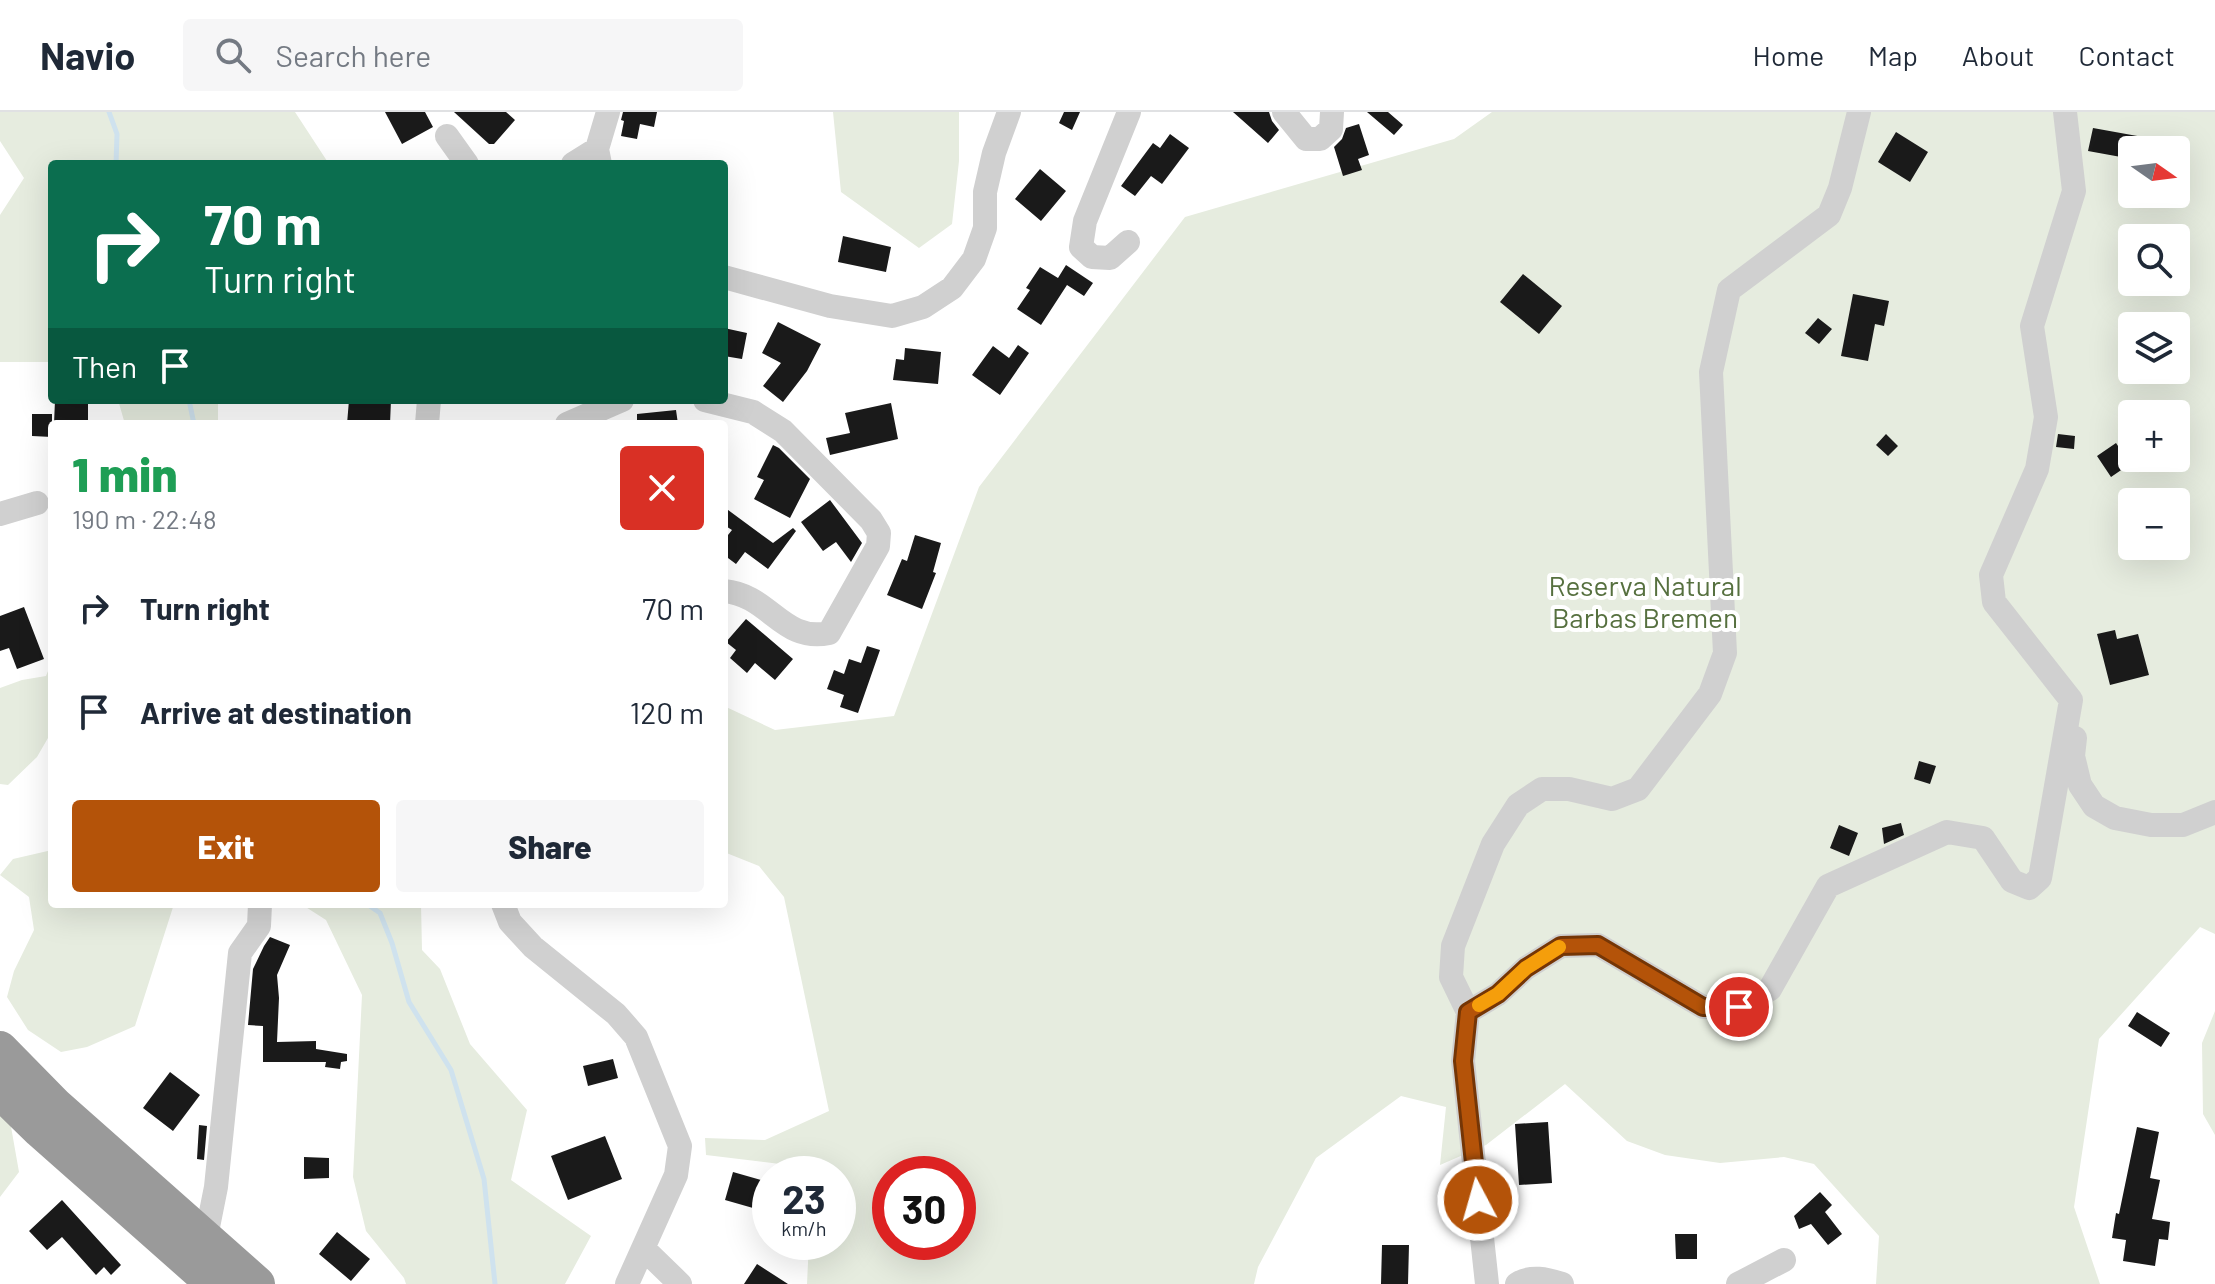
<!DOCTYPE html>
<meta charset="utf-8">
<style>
body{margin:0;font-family:Barlow,sans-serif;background:#f6f6f7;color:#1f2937;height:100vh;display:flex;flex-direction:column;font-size:30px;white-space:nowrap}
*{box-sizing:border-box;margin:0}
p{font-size:26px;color:#747a83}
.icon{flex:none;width:44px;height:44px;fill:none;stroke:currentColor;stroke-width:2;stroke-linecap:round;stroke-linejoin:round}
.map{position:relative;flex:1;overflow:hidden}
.sheet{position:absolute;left:48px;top:308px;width:680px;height:488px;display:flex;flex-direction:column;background:#fff;border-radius:8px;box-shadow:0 8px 32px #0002}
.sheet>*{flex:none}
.banner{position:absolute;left:48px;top:48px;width:680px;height:244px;border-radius:8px;box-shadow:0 8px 32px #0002;background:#0b6e4f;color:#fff;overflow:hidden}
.needle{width:52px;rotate:104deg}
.tools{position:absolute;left:2118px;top:24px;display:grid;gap:16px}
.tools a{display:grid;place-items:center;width:72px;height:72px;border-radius:8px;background:#fff;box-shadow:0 8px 32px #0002;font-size:40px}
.speed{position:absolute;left:752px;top:1044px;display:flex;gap:16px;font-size:40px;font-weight:700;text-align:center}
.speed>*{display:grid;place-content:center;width:104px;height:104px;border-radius:50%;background:#fff;box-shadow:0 8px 32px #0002;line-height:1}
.speed small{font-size:20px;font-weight:400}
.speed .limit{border:12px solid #d22;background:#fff;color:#111}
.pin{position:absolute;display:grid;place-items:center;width:68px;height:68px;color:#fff;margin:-34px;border:4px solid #fff;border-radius:50%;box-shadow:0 2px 8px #0007}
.me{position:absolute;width:88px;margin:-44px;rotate:354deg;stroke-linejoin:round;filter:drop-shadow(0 0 6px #0008)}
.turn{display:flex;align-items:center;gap:28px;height:168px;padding:0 24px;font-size:36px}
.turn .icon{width:104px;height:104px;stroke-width:2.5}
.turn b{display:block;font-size:56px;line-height:68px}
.then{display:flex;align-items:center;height:76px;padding:0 24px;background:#0003;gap:16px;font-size:30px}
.round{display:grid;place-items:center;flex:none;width:84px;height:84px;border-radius:8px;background:#f6f6f7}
.head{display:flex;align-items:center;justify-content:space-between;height:136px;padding:0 24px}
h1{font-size:48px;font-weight:800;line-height:60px;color:#1e9e55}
.button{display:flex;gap:16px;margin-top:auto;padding:16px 24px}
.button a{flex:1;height:92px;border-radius:8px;background:#b45309;color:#fff;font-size:32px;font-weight:800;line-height:92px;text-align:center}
.button a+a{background:#f6f6f7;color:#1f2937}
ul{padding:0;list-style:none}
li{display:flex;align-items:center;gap:24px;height:104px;padding:0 24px}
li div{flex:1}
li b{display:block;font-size:30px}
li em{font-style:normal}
header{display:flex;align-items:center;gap:48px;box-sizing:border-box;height:112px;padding:0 40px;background:#fff;border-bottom:2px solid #e0e1e3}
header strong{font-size:38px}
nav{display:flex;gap:44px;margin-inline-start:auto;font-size:28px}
.search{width:560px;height:72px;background:#f6f6f7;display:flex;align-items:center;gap:20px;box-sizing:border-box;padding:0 28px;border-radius:8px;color:#747a83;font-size:30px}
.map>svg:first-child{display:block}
</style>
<header>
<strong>Navio</strong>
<div class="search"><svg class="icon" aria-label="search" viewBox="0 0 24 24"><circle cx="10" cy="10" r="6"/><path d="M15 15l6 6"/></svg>Search here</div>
<nav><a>Home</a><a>Map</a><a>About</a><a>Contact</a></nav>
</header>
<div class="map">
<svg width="2215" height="1172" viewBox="0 0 2215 1172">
<rect width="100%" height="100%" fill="#fff"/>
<path fill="#e6ecdf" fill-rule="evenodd" d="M0,0H295L329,52H52V250H0V103L24,66L0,29Z
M833,0H959V49L952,112L919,136L841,80Z
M1492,0H2215V822L2200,815L2099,927L2074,1095L2100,1172H1876L1879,1124L1814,1052L1784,1045L1720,1051L1665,1043L1627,1029L1565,972L1486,1033L1440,1053L1446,995L1401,984L1316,1046L1258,1155L1254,1172H807L809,1130H838V1062H787L780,1052L706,1043L705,1026L765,1028L829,999L784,785L759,754L724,740V594L775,618L894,604L979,375L1185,105L1454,27ZM2132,38H2176V82H2132ZM2132,126H2176V170H2132ZM2132,214H2176V258H2132ZM2132,302H2176V346H2132ZM2132,390H2176V434H2132ZM890,1062H958V1130H890Z
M118,288H218V312H125Z
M52,549V619L37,645L8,673L0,672V576L22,568L46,564Z
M52,738V792H174L135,914L87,935L61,940L28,918L7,885L14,859L34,818L29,785L0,763L13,747Z
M301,792H421L422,838L440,857L470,932L527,998L511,1068L591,1124L565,1172H406L404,1166L366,1119L353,1065L362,883L326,808Z
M2215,899V1023L2203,1002L2202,931Z
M0,1001L10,1009L19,1060L0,1085Z"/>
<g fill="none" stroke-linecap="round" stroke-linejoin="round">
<path stroke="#cfe2ee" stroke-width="5" d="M109,0L117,22L116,52
M189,288L194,312
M367,792L380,801L392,831L409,890L451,958L484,1067L495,1172"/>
</g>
<path fill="#1a1a1a" d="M385,0H425L433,15L402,32Z
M454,0H506L515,8L494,32H489Z
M623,0H657L654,15L640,12L637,27L621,24L624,9L621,8Z
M1064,0H1080L1072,18L1059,11Z
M1233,0H1269L1272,9L1279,18L1268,31Z
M1367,0H1388L1403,13L1394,23Z
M1359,12L1369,43L1358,47L1362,58L1343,64L1334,35L1342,27L1346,16Z
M2093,16L2176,31L2175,38H2132V47L2088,39Z
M1896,20L1928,40L1910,70L1878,50Z
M1170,22L1189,36L1162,72L1151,64L1135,84L1121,74L1153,31L1160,36Z
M1040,57L1066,79L1041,109L1015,87Z
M843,124L891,135L886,160L838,150Z
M1066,153L1093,171L1084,184L1067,173L1041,213L1017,197L1030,178L1026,176L1040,155L1058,166Z
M1523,162L1562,194L1539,222L1500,190Z
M1853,182L1889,189L1884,214L1875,212L1868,249L1841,244Z
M1818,206L1832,217L1819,232L1805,221Z
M778,210L821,232L807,259L783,290L763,274L781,251L762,241Z
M724,216L747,221L742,247L724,244Z
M1018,233L1029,241L1000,283L972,263L993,234L1009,246Z
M905,236L941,240L938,272L893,268L896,247L904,248Z
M55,288H88V312H54Z
M349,288H391L390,312H347Z
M891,291L898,327L830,343L826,326L850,321L845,301Z
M676,298L678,312H637V302Z
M32,302H52V325L32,324Z
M1886,322L1898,334L1888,344L1876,333Z
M2058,322L2075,324L2074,337L2056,335Z
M2116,331L2130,352L2111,365L2097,344Z
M773,333L779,336L810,367L790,406L754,387L764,368L757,365Z
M830,388L862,431L851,450L836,430L823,439L801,410Z
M724,395L773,431L793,416L796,419L768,457L745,440L736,452L724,443V428L732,418L724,413Z
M915,423L941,431L933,460L936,461L922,497L887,483L902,447L907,449Z
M24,495L44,547L17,557L9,536L0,539V504Z
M746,507L793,547L775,568L755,551L747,561L730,546L736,538L726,530Z
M2115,518L2117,527L2138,522L2149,563L2110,573L2097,522Z
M867,534L880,538L858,601L840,595L844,583L827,577L834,558L844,562L849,547L861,551Z
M1919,649L1936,654L1930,672L1914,667Z
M1901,711L1904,723L1884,732L1882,716Z
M1839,713L1858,721L1849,744L1830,736Z
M270,825L290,833L277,863L279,886L277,930L316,929V937L347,942V949L341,950L340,957L325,955L326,950H263V914L248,913L253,857L264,834Z
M2137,900L2170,921L2161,935L2128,914Z
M613,947L618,966L588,974L583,954Z
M170,960L200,983L173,1019L143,996Z
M1548,1010L1552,1071L1519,1073L1515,1012Z
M199,1013L207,1014L204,1048L197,1047Z
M2137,1015L2159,1020L2150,1066L2160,1068L2152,1107L2170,1110L2168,1128L2159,1127L2155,1154L2123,1149L2126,1128L2112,1126L2116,1101L2119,1102Z
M605,1024L622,1067L568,1088L551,1044Z
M304,1045L329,1046V1066L304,1067Z
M733,1060L761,1068L753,1096L725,1088Z
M1820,1080L1832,1093L1825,1100L1842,1122L1828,1133L1811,1112L1799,1117L1794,1104Z
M62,1088L121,1153L111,1163L104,1155L96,1163L62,1125L47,1138L29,1119Z
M337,1120L370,1147L351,1169L319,1142Z
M1675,1122H1697V1147H1676Z
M1382,1133H1409L1408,1172H1381Z
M757,1152L788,1172H744Z"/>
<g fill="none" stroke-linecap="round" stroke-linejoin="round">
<path stroke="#d0d0d0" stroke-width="24" d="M1284,0L1306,27H1320L1331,17L1332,0
M447,24L467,52
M573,52L597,37
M600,52L597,37L608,0
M1128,130L1110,146L1092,145L1081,135L1085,109L1129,0
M724,165L830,194L892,204L923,195L952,176L974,147L985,116V80L994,41L1009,0
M705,288L753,300L783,319L871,408L879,421L878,434L829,521C782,531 770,483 724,479
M427,312L429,288
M567,312L622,288
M0,402L37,391
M2075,626L2073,644L2080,673L2094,694L2115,706L2151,713H2183L2215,700
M503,792L510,810L533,835L616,902L636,925L680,1034L676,1063L627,1172
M1468,900L1498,882L1526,856L1561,834L1598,833L1703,895H1739L1770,877L1828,774L1947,720L1983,726L2012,769L2029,776L2040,766L2071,588L1994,490L1991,463L2037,357L2046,305L2032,214L2074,79L2065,0
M206,1125L216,1075L240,841L259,814L260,792
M644,1137L680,1172
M1487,1172L1463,949L1468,900L1451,865L1453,834L1493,732L1518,693L1542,677H1569L1612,687L1638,677L1710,582L1725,541L1711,260L1729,178L1829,103L1840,76L1859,0
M1517,1172C1531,1163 1547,1167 1562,1172
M1738,1172L1784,1148"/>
<path stroke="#9a9a9a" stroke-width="36" d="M0,937L56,994L257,1172
M0,979L40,1018L214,1172"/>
</g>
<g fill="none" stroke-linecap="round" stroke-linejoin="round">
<defs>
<path id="route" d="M1478,1088L1463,949L1468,900L1498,882L1526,856L1561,834L1598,833L1703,895H1739"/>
</defs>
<use href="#route" stroke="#753606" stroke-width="20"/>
<use href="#route" stroke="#b45309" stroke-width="14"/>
<path stroke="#f59e0b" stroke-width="14" d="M1479,893L1498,882L1526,856L1559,835"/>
</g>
<g text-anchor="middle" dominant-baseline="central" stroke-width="8" stroke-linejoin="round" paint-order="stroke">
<g font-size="28" fill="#56703f" stroke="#fff">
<text x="1645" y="473">Reserva Natural<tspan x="1645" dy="32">Barbas Bremen</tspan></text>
</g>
</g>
</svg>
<div class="tools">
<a><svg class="needle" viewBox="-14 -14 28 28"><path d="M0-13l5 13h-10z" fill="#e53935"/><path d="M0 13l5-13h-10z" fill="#747a83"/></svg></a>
<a><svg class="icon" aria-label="search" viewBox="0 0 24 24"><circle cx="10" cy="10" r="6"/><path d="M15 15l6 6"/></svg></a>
<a><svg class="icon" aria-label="layers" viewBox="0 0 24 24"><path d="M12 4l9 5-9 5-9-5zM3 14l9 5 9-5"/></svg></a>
<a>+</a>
<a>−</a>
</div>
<div class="speed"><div>23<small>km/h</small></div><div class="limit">30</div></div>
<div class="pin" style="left:1739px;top:895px;background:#d93025"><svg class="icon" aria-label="arrive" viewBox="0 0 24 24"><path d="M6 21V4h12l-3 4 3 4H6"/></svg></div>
<svg class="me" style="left:1478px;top:1088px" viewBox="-20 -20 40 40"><circle r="17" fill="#b45309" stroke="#fff" stroke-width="3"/><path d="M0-11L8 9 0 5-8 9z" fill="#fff"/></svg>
<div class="banner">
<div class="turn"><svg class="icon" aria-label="right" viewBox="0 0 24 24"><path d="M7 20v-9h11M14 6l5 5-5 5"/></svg><div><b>70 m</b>Turn right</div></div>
<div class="then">Then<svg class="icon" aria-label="arrive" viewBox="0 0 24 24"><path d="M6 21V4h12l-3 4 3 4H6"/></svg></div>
</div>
<section class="sheet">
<div class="head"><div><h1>1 min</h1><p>190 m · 22:48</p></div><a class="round" style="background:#d93025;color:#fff"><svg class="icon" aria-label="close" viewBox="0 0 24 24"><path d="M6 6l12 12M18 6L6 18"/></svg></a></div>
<ul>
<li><svg class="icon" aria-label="right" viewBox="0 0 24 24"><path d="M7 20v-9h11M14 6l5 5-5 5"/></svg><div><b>Turn right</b></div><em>70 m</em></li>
<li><svg class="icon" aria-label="arrive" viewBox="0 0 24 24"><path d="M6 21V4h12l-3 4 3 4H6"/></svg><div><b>Arrive at destination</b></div><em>120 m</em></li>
</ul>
<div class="button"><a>Exit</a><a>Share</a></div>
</section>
</div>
